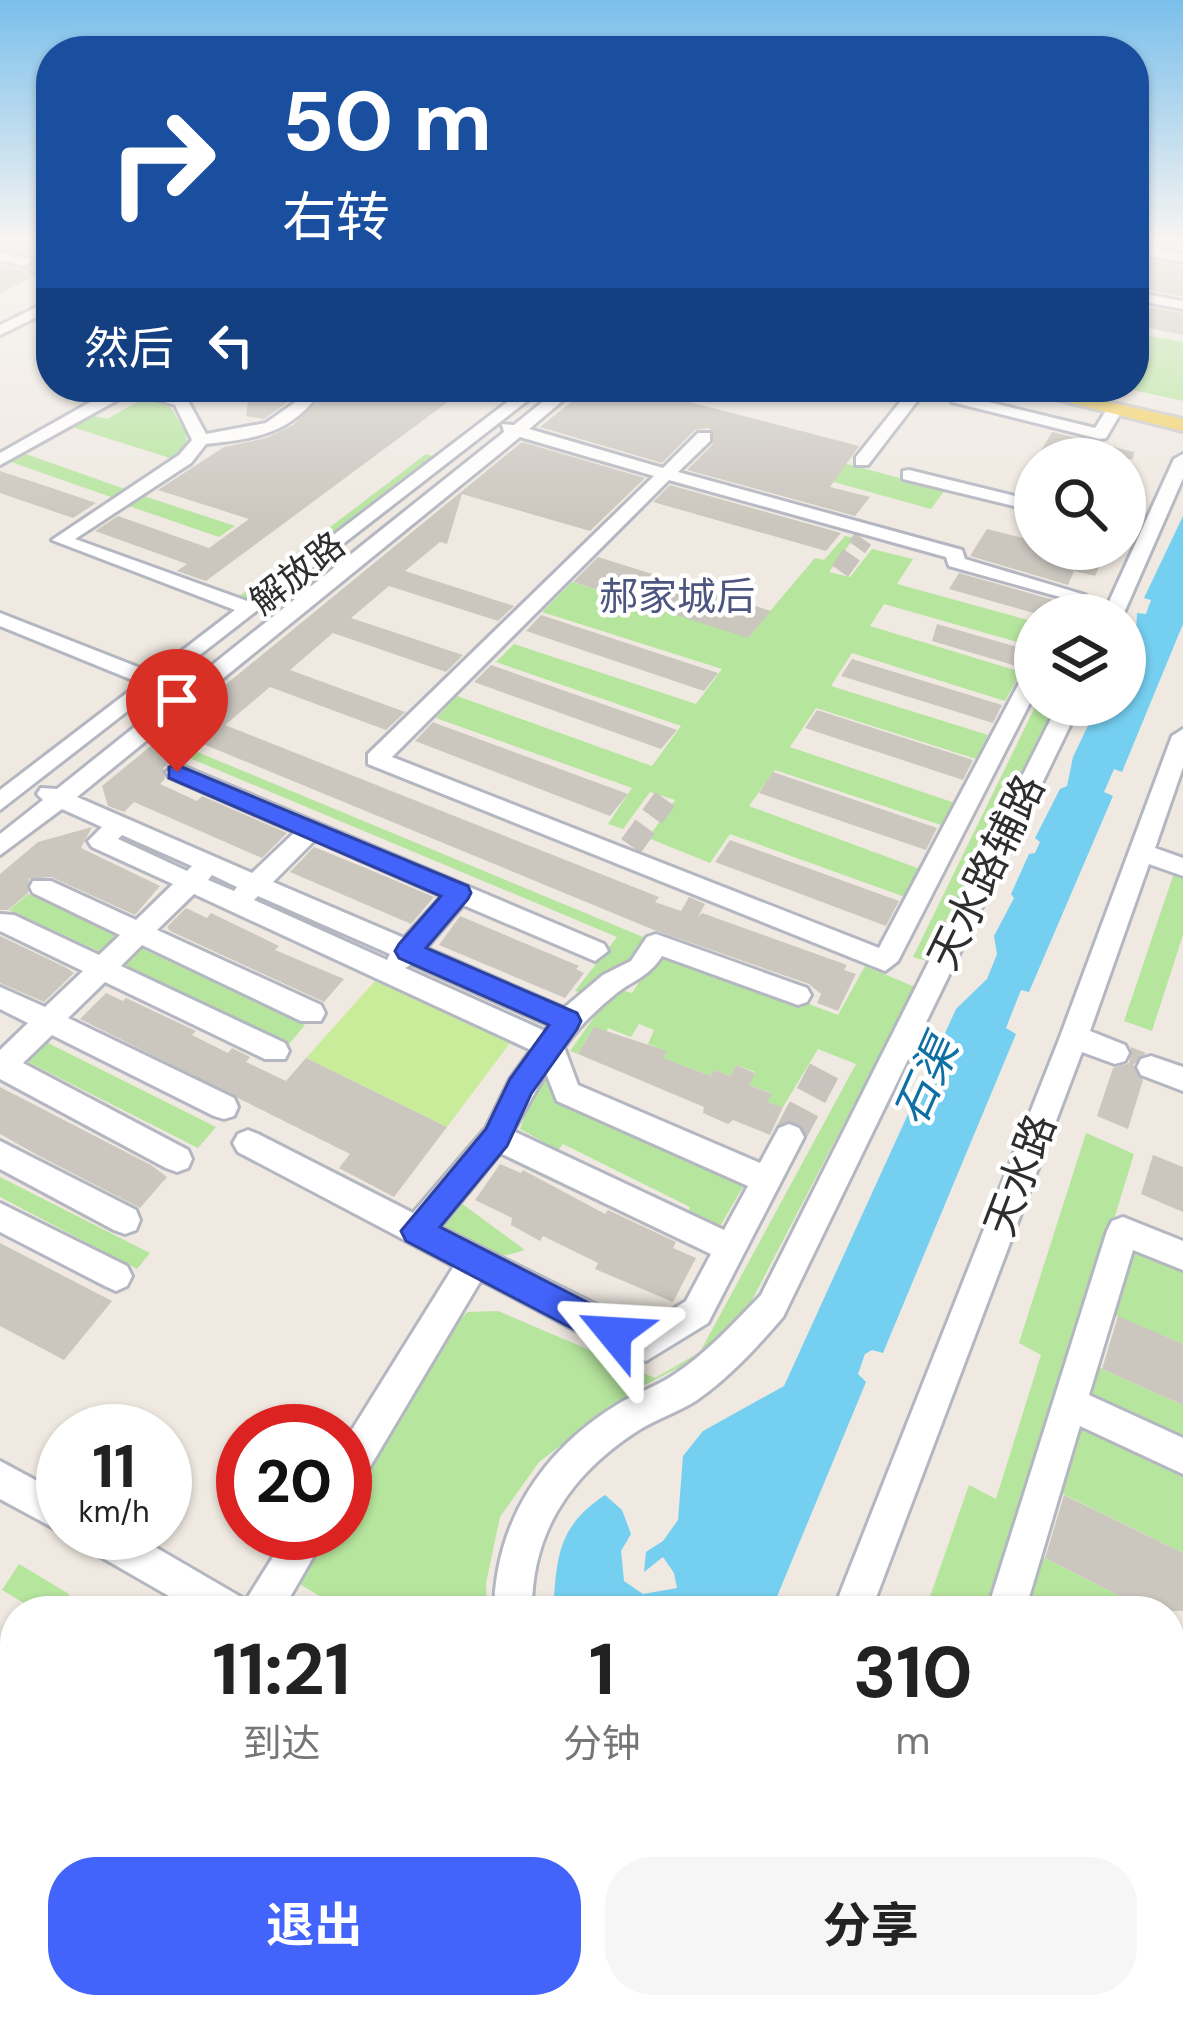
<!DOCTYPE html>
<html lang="zh">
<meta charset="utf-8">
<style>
body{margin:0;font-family:"DM Sans","Noto Sans SC",sans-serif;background:#f6f6f6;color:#222;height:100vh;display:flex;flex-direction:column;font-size:45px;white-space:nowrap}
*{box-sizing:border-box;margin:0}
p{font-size:39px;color:#767676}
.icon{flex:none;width:66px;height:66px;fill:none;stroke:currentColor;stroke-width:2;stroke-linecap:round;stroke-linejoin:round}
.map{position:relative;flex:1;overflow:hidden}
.panel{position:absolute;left:0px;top:1596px;width:1185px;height:423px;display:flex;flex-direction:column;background:#fff;border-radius:48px 48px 0 0;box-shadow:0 3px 9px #0004}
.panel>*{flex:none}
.banner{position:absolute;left:36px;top:36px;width:1113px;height:366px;border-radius:48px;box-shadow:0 3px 9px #0004;background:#1a4fa0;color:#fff;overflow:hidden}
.buttons{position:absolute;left:1014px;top:438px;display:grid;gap:24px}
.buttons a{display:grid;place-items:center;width:132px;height:132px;border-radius:50%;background:#fff;box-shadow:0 3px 9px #0004;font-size:60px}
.speed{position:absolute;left:36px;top:1404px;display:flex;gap:24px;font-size:60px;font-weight:700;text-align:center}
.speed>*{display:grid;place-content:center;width:156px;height:156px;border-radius:50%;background:#fff;box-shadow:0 3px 9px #0004;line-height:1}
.speed small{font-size:30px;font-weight:400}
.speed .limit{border:18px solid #d22;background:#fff;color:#111}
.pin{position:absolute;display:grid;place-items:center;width:102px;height:102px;color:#fff;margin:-123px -51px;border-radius:50% 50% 50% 0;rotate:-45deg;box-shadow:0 0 12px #0007}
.pin .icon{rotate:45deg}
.me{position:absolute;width:132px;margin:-66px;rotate:297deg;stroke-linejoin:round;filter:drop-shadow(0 0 9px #0008)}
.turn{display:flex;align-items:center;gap:42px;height:252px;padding:0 48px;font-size:54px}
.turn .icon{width:156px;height:156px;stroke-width:2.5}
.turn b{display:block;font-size:84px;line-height:102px}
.then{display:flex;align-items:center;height:114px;padding:0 48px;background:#0003;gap:24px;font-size:45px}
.eta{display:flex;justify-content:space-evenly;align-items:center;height:204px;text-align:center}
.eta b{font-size:72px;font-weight:700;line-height:84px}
.primary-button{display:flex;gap:24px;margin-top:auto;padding:24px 48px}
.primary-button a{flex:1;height:138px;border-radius:48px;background:#4264fb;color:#fff;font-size:48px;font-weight:700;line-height:138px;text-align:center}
.primary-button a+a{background:#f6f6f6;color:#222}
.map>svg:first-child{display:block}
</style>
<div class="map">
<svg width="1183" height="2017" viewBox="0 0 1183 2017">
<rect width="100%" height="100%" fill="#efe9e1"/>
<path fill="#b6e59e" d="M1134,333L1183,342V401L1120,387H1134Z
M144,398L169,405L186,432L187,444L173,459L69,426L90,415L107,419Z
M727,432L945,490L931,509L712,448Z
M23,453L125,489V491L111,497L8,461Z
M426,454L432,456L245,599L237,598Z
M144,496L235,526L219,537L129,506Z
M845,536L854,538L829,572L850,577L872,549L913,559L897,584L1035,622V647L884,604L870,626L1021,672L1005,701L852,653L831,686L988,735L976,759L816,708L790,747L955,803L944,826L775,770L749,806L920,869L905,897L730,834L710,863L648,838L675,800L650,792L623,829L608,824L632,788L436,718L457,696L652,766L681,726L496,662L514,644L696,704L722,669L542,612L572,582L748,637L815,558L824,560Z
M1036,705H1055L930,962L913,957Z
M195,751L648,939L628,968L605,972L585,993L575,991L617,937L187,757Z
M1174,873L1183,876V935L1152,1031L1124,1021Z
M28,894L122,938L105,954L9,910Z
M141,948L305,1025L289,1044L123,965Z
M661,948L838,1015L865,966L915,987L752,1300L717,1348L631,1392L539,1462L500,1517L486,1583L487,1611H345L296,1582L326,1533H345V1503L459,1321L467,1312L498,1311L655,1378L700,1352L856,1064L818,1049L783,1107L767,1102L771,1093L749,1085L755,1072L736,1065L730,1076L714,1070L711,1076L663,1058L666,1051L648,1044L654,1030L639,1024L631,1037L608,1028L606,1034L594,1027L578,1054L570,1051L615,988L632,993Z
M44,1041L216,1127L198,1148L24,1060Z
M540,1073L552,1087L747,1180L719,1228L687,1215L690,1207L563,1144L558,1150L520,1129Z
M1086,1133L1134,1154L994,1611H925L969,1485L996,1499L1041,1355L1019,1343Z
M0,1177L150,1253L137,1269L0,1197Z
M453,1197L525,1250L492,1259L435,1231Z
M1139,1245L1183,1264V1344L1109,1313L1095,1366L1183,1405V1442L1095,1401L1087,1387L1125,1248Z
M1087,1419L1183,1463V1553L1055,1490L1037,1554L1149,1611H1044L1037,1608L1026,1577L1061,1457Z
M19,1564L69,1594L58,1611H37L2,1590Z
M1170,1698L1183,1705V1809L1170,1802Z
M15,1979V2004H390L383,2017H0V2002Z"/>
<path fill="#c9ec9a" d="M375,981L510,1043L447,1127L306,1058Z"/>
<path fill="#75cff0" d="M1183,516V624L1122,772L1114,769L1104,792L1113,796L1029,992L1021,990L1006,1028L1016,1034L883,1353L872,1350L865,1354L858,1374L866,1382L771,1611H553C557,1557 557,1527 605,1495L622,1510L631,1534L621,1551L624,1581L643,1594L677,1588L674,1573L663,1557L644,1572L646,1552L663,1541L678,1520L683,1456L703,1431L784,1386L956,1009L987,979L997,954L994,936L1014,898L1011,894L1029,854L1035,853L1040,842L1035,838L1060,789L1067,786L1073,757L1096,709L1125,705V645L1132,632H1136L1137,613L1146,614L1151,600L1144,598Z
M216,2004H376L369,2017H223Z
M515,2004H620L615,2017H510Z"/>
<path fill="#cbc7bf" d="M22,240H51V268L0,293V265L23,270L35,263L30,255L4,248Z
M1140,258L1183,266V296L1134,288V267Z
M1134,305L1183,313V335L1134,325Z
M250,387H290L292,399L264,419L246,416Z
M306,387H381L420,397L435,387H468L206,581L177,571L187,564L95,531L118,516L209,548L249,519L158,490L224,447L266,438L293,425L317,402Z
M590,387H632L859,446L830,487L870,497L855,516L687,470L713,444L710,428L695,430L662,463L540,427Z
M1052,432L1134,452L1133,459H1036Z
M522,442L645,478L590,531L462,494L447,544L440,542L405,571L514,606L498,621L389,586L351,618L463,655L446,672L333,633L290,670L405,712L386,730L270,687L225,725L659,897L655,902L681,911L689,897L705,904L698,917L702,913L847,965L844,970L856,974L838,1011L817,1003L821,994L809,984L654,930L203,744L183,761L174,760L163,768L165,779L160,784L197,801L202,796L287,833L262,858L134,802L124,812L108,806L102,786Z
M0,471L58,490L96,503L73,518L0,493Z
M670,485L841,533L826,551L653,502Z
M987,529L1035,541V549H1065L1103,559L1095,576L1074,571L1068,585L970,556Z
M598,557L771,611L748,638L573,582Z
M959,573L1057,601L1051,615H1041L949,589Z
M541,615L718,673L704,691L526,631Z
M937,624L1035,652V653L1023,668L932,641Z
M852,659L1002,705L993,723L841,676Z
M491,665L494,666L677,730L661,749L474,682Z
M817,710L973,760L963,780L805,728Z
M433,722L435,723L628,794L610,816L415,741Z
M773,772L937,828L926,850L759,793Z
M92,827L81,848L160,886L135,915L51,877L29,879L28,893L8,910H0V874L38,842Z
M730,840L899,901L886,926L715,862Z
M314,847L368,869L434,897L411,924L290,872Z
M186,908L207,918L211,913L279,946L275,950L344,979L324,1002L170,931L167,927Z
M460,916L579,966L576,969L584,973L565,998L439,945Z
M0,936L67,968L74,973L44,1002L0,983Z
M106,993L123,1001L126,998L196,1031L192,1035L228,1053L232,1048L250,1057L246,1062L286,1081L306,1058L447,1127L394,1197L339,1168L350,1154L80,1019Z
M594,1027L667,1051L663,1058L711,1076L714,1070L730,1076L736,1065L755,1073L749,1085L772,1094L767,1102L783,1107L770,1135L733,1120L728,1124L703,1113L704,1107L578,1054Z
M1131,1047L1146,1053L1133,1065L1143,1080L1128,1129L1097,1116L1113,1068L1129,1063Z
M0,1087L151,1165L167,1177L140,1208L39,1156L0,1134Z
M1153,1155L1183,1167V1212L1141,1194Z
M500,1164L521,1173L523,1170L605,1214L608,1210L676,1242L673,1248L696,1258L673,1302L595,1269L598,1263L543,1236L540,1241L511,1225L512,1218L475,1200Z
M0,1243L112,1301L64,1360L0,1326Z
M1118,1316L1183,1344V1405L1102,1369Z
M1064,1495L1183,1553V1611H1149L1045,1558Z"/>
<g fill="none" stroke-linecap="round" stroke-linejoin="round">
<path stroke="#c8c4bd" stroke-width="15" stroke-dasharray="15 8" stroke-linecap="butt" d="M24,262L51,268"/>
<path stroke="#c8c4bd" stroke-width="20" stroke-dasharray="20 9" stroke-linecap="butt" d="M840,571L863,539"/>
<path stroke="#c8c4bd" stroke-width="24" stroke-dasharray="24 12" stroke-linecap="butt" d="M631,846L665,799"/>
<path stroke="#c8c4bd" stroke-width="32" stroke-dasharray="32 15" stroke-linecap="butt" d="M789,1137L824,1071"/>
<defs>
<path id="minor" d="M1145,247L1183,254V262L1140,254Z
M0,252L29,259L31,262L24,266L0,260Z
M1134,292L1183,301V309L1134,300Z
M51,300V310L0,335V325Z
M117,387H146L187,399L206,434L266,423L297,401L294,389L308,392L313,401C286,435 247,440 206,444L191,463L75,539L247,601L527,387H545L0,810V790L140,683L0,626V613L153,673L235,610L52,540L179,455L192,440L175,405L132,392L0,465V453Z
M561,387H579L529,429L663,468L698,433H710V441L678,472L962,550L965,559L1085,595L1075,615H1055L1064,598L949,566L946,557L669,480L392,757L879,948L1025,672L1035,666V693L898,961L885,971L368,764V754L654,476L520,437L77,797L252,873L295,832L169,777L166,772L177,764L185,767L604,944L608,951L595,961L463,905L426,948L564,1008L603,975L631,961L647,937L656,934L807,988L811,995L807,1002L798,1005L662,956C649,976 636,979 618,992C598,1008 579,1026 564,1047L578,1085L760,1163L779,1128L789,1124L799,1128L804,1137L708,1323L646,1361L602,1344L481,1280L358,1487L345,1492V1441L454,1266L238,1152L233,1143L238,1134L248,1130L258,1134L413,1213L486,1128L510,1079L531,1050L194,894L157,930L321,1005L325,1013L321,1021H301L142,945L121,966L285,1043L289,1051L285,1059H265L105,982L68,1018L234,1098L238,1107L234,1116L224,1119L214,1116L52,1035L23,1063L188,1150L192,1159L188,1168L177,1172L166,1168L0,1079V1050L28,1023L0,1009V987L45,1007L83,971L0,931V914L14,915L99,955L120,935L33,893L30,887L33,881H51L136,920L173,884L92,847L88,841L102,827L62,809L0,855V834L43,800L37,794L41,788L57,789L504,432L502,424L514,425ZM122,835L192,866L187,871L118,839ZM315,840L442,896L404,938L273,882ZM212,875L237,887L234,891L208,880ZM258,896L390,954L387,960L254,900ZM412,964L549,1025L545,1031L405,968ZM546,1073L557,1101L748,1186L724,1230L513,1131ZM500,1153L711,1254L686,1301L643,1328L440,1227Z
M912,387H928L868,465H856V457Z
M960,387H976L968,397L1095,428L1109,406L1123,409L1106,438L1100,439L952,402L950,399Z
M1183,454V478L1123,615H1103L1174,459Z
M909,470L1035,501V511L903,479V471Z
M1058,705H1080L783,1317C757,1347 730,1377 697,1400C679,1412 658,1418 639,1430C573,1472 531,1531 532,1611H494C495,1524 541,1452 615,1406C633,1394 654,1388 672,1376C706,1354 733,1324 761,1295Z
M1183,729V767L1155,848L1183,858V876L1149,864L1090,1031L1125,1045L1129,1053L1125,1061L1115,1064L1082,1052L871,1611H833L1060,1037L1172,736Z
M1151,1056L1183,1067V1091L1141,1075L1137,1067L1141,1059Z
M0,1141L136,1210L140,1220L136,1230L125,1234L114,1230L0,1169Z
M0,1203L127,1266L132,1276L127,1286L116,1291L105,1286L0,1232Z
M1123,1217L1183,1241V1270L1133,1250L1089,1395L1183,1438V1474L1080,1426L1025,1611H987L1107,1231L1112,1221Z
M0,1461L63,1495V1533L0,1499Z
M77,1533H131L246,1600L288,1533H327L282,1611H195L82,1546Z
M1170,1664L1183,1670V1711L1170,1705Z
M1170,1967L1183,1972V2017L1154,2004H1170Z
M405,2004H451L446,2017H399Z
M680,2004H724L720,2017H674Z
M876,2004H937L943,2017H881Z"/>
<path id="major" d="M1007,387H1043L1183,419V431Z"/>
</defs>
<use href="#minor" stroke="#b4b7c1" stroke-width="6"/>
<use href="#major" stroke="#c9c9c9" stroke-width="6"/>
<use href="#minor" fill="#fff" fill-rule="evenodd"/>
<use href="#major" fill="#f2d163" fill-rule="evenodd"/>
</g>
<linearGradient id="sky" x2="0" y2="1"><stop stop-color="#7abfeb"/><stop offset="0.46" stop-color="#f8f5f2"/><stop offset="1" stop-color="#f8f5f2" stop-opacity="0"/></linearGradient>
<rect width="1183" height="522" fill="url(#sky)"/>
<path fill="#4264fb" stroke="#2b41a3" stroke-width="3" d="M177,765L468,886L471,893L468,899L426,948L577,1013L581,1021L577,1029L531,1094L507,1146L440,1227L626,1322L631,1333L626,1344L614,1349L602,1344L406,1241L401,1231L486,1129L510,1079L549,1025L399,958L395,951L399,944L441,896L169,778V767Z"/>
<g text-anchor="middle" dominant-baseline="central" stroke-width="9" stroke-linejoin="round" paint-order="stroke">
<g font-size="36" fill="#2e2e2e" stroke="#fff">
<text transform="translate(297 573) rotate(-38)">解放路</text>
</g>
<g font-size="39" fill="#4d5680" stroke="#fff">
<text x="677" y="596">郝家城后</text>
</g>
<g font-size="42" fill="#2e2e2e" stroke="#fff">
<text transform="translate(986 872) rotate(-64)">天水路辅路</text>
<text transform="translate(1020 1175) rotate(-69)">天水路</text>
</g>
<g font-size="45" font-style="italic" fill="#0d6fa3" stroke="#fff">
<text transform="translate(926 1081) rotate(-66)">石渠</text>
</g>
</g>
</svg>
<div class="buttons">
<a><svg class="icon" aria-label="search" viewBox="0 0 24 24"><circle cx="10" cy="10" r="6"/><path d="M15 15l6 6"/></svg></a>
<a><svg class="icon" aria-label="layers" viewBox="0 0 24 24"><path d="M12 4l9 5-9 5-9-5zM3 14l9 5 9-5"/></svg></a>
</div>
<div class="speed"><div>11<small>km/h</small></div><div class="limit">20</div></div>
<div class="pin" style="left:177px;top:772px;background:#d93025"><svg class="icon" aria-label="arrive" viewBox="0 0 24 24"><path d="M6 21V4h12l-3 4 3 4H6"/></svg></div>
<svg class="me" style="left:614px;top:1333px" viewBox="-20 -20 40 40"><path d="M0-17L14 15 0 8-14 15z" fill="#4264fb" stroke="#fff" stroke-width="4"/></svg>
<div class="banner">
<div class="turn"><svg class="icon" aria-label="right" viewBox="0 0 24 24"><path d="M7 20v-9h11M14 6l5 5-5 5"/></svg><div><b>50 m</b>右转</div></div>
<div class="then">然后<svg class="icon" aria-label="left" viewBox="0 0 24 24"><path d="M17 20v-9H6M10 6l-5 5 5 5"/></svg></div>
</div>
<section class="panel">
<div class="eta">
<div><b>11:21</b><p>到达</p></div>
<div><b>1</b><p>分钟</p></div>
<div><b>310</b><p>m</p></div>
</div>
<div class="primary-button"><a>退出</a><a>分享</a></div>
</section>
</div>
